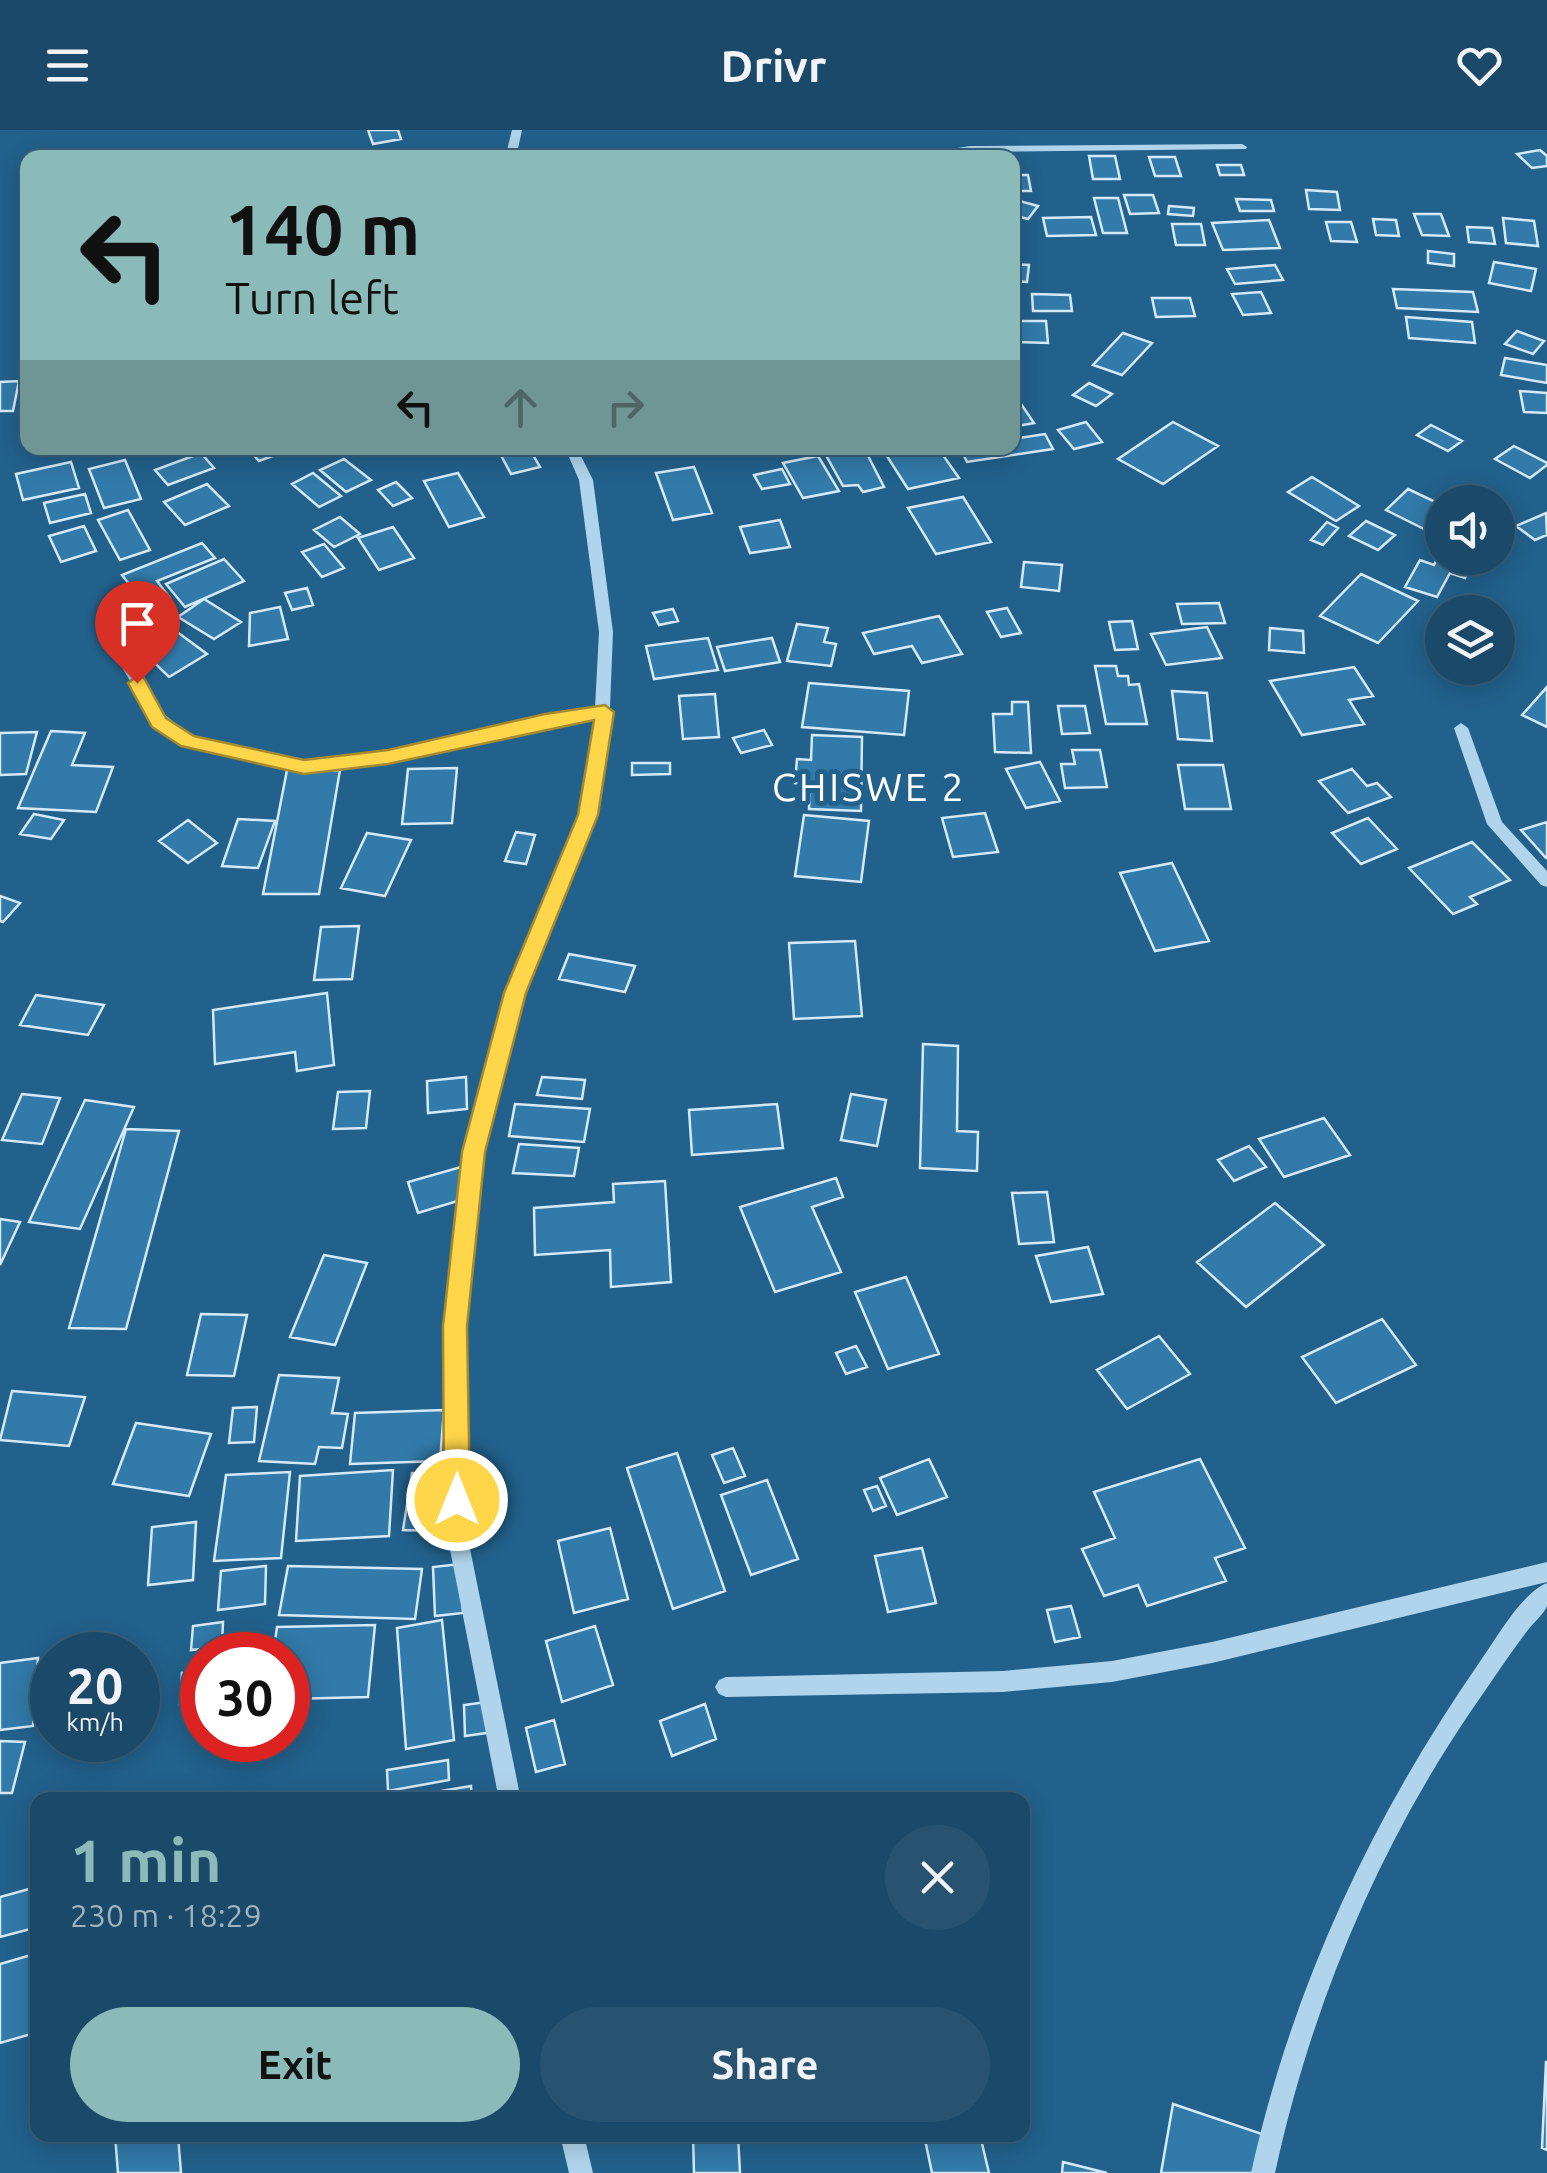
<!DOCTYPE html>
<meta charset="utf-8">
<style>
body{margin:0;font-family:Ubuntu,sans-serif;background:#275371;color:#f1f3f6;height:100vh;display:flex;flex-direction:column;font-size:38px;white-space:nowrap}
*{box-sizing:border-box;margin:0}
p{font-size:32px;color:#9fb2c0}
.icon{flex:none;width:55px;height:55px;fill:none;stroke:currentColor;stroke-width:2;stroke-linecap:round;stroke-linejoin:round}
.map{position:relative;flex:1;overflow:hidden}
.details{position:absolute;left:30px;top:1662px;width:1000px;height:350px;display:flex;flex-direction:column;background:#1a4969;border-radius:20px;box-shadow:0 5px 25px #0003,0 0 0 2px #38617d}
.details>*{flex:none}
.guide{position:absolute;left:20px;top:20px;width:1000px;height:305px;border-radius:20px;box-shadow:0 5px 25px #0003,0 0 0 2px #38617d;background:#8bbbb9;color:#111;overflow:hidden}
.tools{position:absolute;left:1425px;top:355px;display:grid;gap:20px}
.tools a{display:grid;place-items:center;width:90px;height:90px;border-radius:50%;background:#1a4969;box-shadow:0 5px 25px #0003,0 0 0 2px #38617d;font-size:50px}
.speed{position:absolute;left:30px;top:1502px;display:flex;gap:20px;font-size:50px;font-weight:700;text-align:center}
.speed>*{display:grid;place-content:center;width:130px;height:130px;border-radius:50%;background:#1a4969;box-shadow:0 5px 25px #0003,0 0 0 2px #38617d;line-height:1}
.speed small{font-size:25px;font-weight:400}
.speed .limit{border:15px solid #d22;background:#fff;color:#111}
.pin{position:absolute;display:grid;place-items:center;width:85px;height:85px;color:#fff;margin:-102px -42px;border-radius:50% 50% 50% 0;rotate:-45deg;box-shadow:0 0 10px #0007}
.pin .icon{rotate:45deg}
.me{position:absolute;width:110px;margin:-55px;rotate:0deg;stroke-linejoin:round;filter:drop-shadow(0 0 8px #0008)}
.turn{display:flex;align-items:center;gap:35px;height:210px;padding:0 40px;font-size:45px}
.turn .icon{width:130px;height:130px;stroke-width:2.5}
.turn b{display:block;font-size:70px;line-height:85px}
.lanes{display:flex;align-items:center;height:95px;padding:0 40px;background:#0003;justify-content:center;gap:50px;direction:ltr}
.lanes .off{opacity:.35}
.round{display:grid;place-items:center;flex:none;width:105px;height:105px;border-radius:52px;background:#275371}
.headline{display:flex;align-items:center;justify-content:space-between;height:170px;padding:0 40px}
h1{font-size:60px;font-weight:700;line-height:75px;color:#8bbbb9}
.primary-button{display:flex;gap:20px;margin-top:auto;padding:20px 40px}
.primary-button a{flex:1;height:115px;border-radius:60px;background:#8bbbb9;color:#111;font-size:40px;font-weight:700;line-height:115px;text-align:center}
.primary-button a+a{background:#275371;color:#f1f3f6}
header{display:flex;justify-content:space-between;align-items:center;height:130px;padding:0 40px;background:#1a4969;font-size:45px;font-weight:700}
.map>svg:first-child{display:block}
</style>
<header><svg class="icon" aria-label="menu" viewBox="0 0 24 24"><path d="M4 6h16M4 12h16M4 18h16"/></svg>Drivr<svg class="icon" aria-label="heart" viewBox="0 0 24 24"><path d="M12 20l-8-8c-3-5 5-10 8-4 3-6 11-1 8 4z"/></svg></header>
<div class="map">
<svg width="1547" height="2043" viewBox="0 0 1547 2043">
<rect width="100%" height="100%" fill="#22618c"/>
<path fill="#327aa9" stroke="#d5eaf8" stroke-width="2.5" d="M368,0H398L401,9L373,14Z
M1540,20L1547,26V36L1532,38L1517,24Z
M1089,26H1115L1120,49H1093Z
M1149,27H1175L1181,46H1155Z
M1217,35H1241L1244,45H1220Z
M1012,45H1028L1031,61H1012Z
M1306,60L1337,62L1340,80L1309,79Z
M1124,65H1153L1159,83L1130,84Z
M1094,68H1118L1127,103H1103Z
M1012,69L1038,76L1028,89L1012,85Z
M1236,69L1271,70L1274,81H1240Z
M1169,76L1194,78L1193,86L1168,84Z
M1414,84H1441L1449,106L1422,105Z
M1091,87L1096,105L1047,106L1043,88Z
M1503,88L1534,91L1538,116L1506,113Z
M1373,89L1396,90L1399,106L1376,105Z
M1269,90L1280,118L1223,120L1212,93Z
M1326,92H1351L1357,112L1331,111Z
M1172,94H1201L1205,115H1176Z
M1467,97L1492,98L1495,114L1469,112Z
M1428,121L1454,124V136L1428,133Z
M1494,132L1536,139L1531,161L1489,153Z
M1012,134L1029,135L1027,152L1012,151Z
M1275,135L1283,150L1235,154L1227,139Z
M1393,159L1473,162L1478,182L1397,178Z
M1261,162L1271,183L1243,185L1232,164Z
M1032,164L1070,165L1072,181H1033Z
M1152,168H1190L1195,186L1156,187Z
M1406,187L1472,192L1475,213L1409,208Z
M1012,191H1046L1048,213L1012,212Z
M1517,201L1544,211L1533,224L1505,214Z
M1123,203L1152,213L1122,245L1093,235Z
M1505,228L1547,235V253L1501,245Z
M19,251L13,281H0V252Z
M1089,253L1112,264L1096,276L1073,265Z
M1520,261L1547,263V283L1524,282Z
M1015,265L1034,293L1012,297Z
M1086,292L1102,312L1074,319L1058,300Z
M1173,292L1218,316L1163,354L1118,329Z
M1431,295L1462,311L1448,321L1417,305Z
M1045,304L1053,319L967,332L960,318H1012V309Z
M1514,316L1547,333V335L1530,348L1495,329Z
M247,318H272L278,324L259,331Z
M497,318H529L540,337L511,344Z
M822,318H864L884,357L863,362L858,355L843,356Z
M894,318H938L959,348L908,359L883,320Z
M201,323L214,338L168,355L155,340Z
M818,326L839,361L803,368L783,333Z
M344,329L371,350L346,362L320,340Z
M125,330L141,369L104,378L89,339Z
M71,332L79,358L23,370L16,344Z
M694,337L712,383L673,390L656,343Z
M782,339L790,354L762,359L754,345Z
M313,343L341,366L319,377L292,354Z
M458,343L484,387L449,397L424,351Z
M1312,347L1359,376L1336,391L1288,362Z
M396,352L412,368L393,376L378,360Z
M207,354L229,376L185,395L164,372Z
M1408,359L1442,375V408L1386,380Z
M85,364L91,383L50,393L44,373Z
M963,367L991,412L936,424L908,378Z
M128,380L150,420L120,430L98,390Z
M1546,383L1547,405L1535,410L1516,396Z
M340,387L360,404L334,417L314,400Z
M780,390L790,417L750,423L740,397Z
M1366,391L1395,405L1378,420L1349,406Z
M1327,392L1338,398L1323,415L1311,410Z
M84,396L96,421L61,432L49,406Z
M393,397L414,428L379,440L358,408Z
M202,413L215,428L157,451L170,468L147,477L122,445Z
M324,414L344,438L322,447L302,422Z
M1439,425L1472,435L1465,448L1450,443L1437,467L1405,457L1420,430L1434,435Z
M224,429L244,451L185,477L166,454Z
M1024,432L1062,435L1059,461L1021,457Z
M1361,444L1418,471L1378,513L1320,486Z
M307,458L313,475L292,480L285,463Z
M204,469L241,492L214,509L178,487Z
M1219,473L1225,493L1182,494L1177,474Z
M280,477L288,509L249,516L250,483Z
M1007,478L1021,503L1001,507L987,482Z
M673,479L678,491L659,495L653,483Z
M939,486L962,524L922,533L912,516L874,524L863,503Z
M1132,491L1138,519L1115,520L1109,492Z
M165,493L207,524L169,547L134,513Z
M797,494L828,498L824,512L836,514L831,536L787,531Z
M1207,497L1222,528L1166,535L1151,504Z
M1270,498L1303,501L1304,523L1269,520Z
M708,508L718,540L654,549L646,516Z
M772,508L780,532L725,541L717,517Z
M1095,536H1116L1118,546H1128L1129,555L1139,554L1147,594H1106Z
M1354,537L1373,566L1349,570L1364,594L1302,605L1270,551Z
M809,553L909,561L904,605L802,597Z
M1547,557V597L1522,585Z
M1172,561L1207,563L1212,611L1178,609Z
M715,564L719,607L683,609L679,566Z
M1012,572H1028L1031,623L995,622L993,584H1012Z
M1058,576H1085L1090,603L1062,604Z
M764,600L772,615L741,623L733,608Z
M51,601L85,603L72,635L113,637L96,682L18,678Z
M37,602L26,644L0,645V603Z
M812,605L862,607L861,681L809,679L810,654L795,653L797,629L811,630Z
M1072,620H1100L1107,657L1065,658L1061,634H1075Z
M1040,632L1060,671L1026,678L1006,639Z
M632,633H670V644L632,645Z
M1178,635H1223L1231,679H1185Z
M457,638L452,693L402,694L408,639Z
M1352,639L1367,656L1377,653L1391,667L1348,683L1319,651Z
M287,640H340L319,764H263Z
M985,683L998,722L953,727L942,688Z
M34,684L64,690L51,709L20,704Z
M804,685L869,691L861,752L795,746Z
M1368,688L1397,719L1361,734L1332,703Z
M238,689L275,691L258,738L222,736Z
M188,690L217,713L188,733L159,711Z
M1547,692V728H1546L1521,700Z
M516,702L535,705L526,734L505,731Z
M367,703L411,710L385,766L341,758Z
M1472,712L1510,750L1470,767L1477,774L1453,784L1409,738Z
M1172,733L1209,811L1155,821L1120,743Z
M0,766L20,773L3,792L0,791Z
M359,796L352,849L314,850L321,797Z
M855,811L862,886L794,889L789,813Z
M569,824L635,836L625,862L559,849Z
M327,863L334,935L297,941L295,922L215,934L213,880Z
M36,865L104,875L88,905L20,895Z
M923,914L958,916L957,1001L978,1002L977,1041L920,1038Z
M466,947L467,979L428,983L427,951Z
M542,947L585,950L582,969L537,965Z
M370,961L366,998L333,999L338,962Z
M22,964L60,968L42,1014L2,1010Z
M851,964L886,970L877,1016L841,1010Z
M85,970L134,977L80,1099L29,1092Z
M515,974L590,979L584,1012L509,1006Z
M777,974L783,1018L692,1025L689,980Z
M1324,988L1350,1025L1284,1047L1259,1009Z
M126,999L179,1001L126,1199L69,1198Z
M519,1014L579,1018L574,1046L513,1043Z
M1249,1016L1266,1037L1234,1051L1218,1030Z
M461,1037L471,1067L418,1083L408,1052Z
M836,1048L843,1067L812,1077L841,1142L775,1162L740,1077Z
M665,1051L671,1152L611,1157L610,1120L535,1125L534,1078L614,1072L613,1054Z
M1047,1062L1054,1112L1019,1114L1012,1063Z
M1275,1073L1324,1115L1246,1177L1197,1132Z
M0,1089L20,1092L0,1135Z
M1088,1117L1103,1164L1051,1172L1036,1126Z
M324,1125L367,1133L335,1215L290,1207Z
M906,1147L939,1224L888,1239L855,1162Z
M201,1184L247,1185L234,1246L187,1245Z
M1382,1189L1416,1235L1336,1273L1302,1227Z
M1159,1206L1190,1244L1127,1279L1097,1240Z
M856,1216L867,1237L846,1244L836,1223Z
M279,1245L339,1248L332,1283L348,1284L342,1318L319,1317L315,1334L259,1331Z
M12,1261L85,1267L69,1316L0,1310Z
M257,1277L254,1312L229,1313L233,1278Z
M444,1280L440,1331L350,1334L355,1283Z
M136,1293L211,1304L189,1366L113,1354Z
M733,1318L745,1346L724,1353L712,1325Z
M677,1323L725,1461L673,1479L627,1338Z
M929,1329L947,1367L897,1385L880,1348Z
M1200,1329L1245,1418L1215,1428L1226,1451L1147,1476L1138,1455L1104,1466L1082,1419L1115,1408L1094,1362Z
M393,1340L389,1406L296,1411L300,1346Z
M290,1342L281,1428L214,1431L226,1345Z
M412,1343L443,1344L435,1401L403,1400Z
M767,1350L798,1429L751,1445L721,1365Z
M877,1356L886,1376L873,1381L864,1360Z
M196,1392L193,1450L148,1455L152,1397Z
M610,1398L628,1469L574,1483L558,1411Z
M922,1418L936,1473L888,1482L875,1426Z
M461,1434L463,1483L435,1486L433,1437Z
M266,1436L265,1474L218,1480L221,1441Z
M288,1436L422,1439L415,1489L279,1485Z
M1071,1476L1080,1507L1055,1512L1047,1480Z
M442,1490L454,1610L406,1619L397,1498Z
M223,1492L222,1517L191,1520L193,1496Z
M375,1495L368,1567L288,1569V1525H273L277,1497Z
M595,1496L613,1555L562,1572L546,1511Z
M38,1528L33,1596L0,1600V1533Z
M202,1541V1572L180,1574L182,1543Z
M494,1571V1602L465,1606L464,1575Z
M705,1574L716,1609L672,1626L660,1591Z
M554,1590L565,1634L536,1642L526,1598Z
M0,1611L25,1612L12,1663H0Z
M448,1630L449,1650L388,1661L387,1640Z
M471,1656L472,1670H388Z
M33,1758L34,1798L0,1807V1767Z
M38,1823V1902L0,1913V1834Z
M1546,1932H1547V2020L1542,2018Z
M1173,1974L1265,2005L1259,2043H1161Z
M115,2005H178L181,2043H118Z
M693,2005H738L740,2043H694Z
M924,2005H980L989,2043H932Z
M1063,2032L1107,2043H1062Z"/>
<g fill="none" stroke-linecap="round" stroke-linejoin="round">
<path fill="#b0d4eb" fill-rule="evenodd" d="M512,0H522L516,28H505Z
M1242,14L1247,17L1246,19L970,22L928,28H893L970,16Z
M565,318H577L593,350L613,502L610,578L612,582L609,586L607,629L596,685L523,863L483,1022L464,1197L467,1404L521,1670H499L447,1404L446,1197L465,1022L507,863L580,685L593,629L595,588L545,595L335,642L281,639L183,616L154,591L120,534L122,531H132L164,584L193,608L281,629L335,632L545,585L595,578L599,502L579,350Z
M1461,593L1468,598L1502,692L1547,741V757L1541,755L1487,694L1454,598Z
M1547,1432V1452L1212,1533L1112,1552L1003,1562L726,1567L719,1564L715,1557L719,1550L726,1547L1003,1541L1112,1531L1212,1512Z
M1547,1453C1547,1459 1547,1471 1547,1476C1544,1484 1533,1493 1528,1500C1508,1526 1490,1554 1471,1581C1376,1721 1311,1878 1275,2043H1251C1292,1858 1371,1689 1479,1533C1495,1511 1521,1463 1547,1453Z
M560,2005H584L593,2043H569Z"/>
</g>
<path fill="#ffd54a" stroke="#a68a30" stroke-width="2.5" d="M137,546L144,548L166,588L194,606L304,630L388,620L545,584L605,575L614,582L598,685L526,863L485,1022L467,1196L470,1370L466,1378H448L444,1370L443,1196L462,1022L504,863L578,685L594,590L388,634L304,644L181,616L152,597L128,553Z"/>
<g text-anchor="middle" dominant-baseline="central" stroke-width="10" stroke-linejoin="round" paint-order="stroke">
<g font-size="40" letter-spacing="2.5" fill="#fff" stroke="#22618c">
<text x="869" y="656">CHISWE 2</text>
</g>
</g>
</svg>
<div class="tools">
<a><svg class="icon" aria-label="sound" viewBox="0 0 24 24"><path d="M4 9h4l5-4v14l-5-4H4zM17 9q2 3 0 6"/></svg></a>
<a><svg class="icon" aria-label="layers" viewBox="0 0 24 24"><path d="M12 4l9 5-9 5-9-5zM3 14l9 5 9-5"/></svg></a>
</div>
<div class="speed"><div>20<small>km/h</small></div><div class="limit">30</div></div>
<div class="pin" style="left:137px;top:553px;background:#d93025"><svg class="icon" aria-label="arrive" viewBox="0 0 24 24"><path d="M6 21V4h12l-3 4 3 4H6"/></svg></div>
<svg class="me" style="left:457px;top:1370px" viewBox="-20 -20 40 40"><circle r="17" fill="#ffd54a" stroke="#fff" stroke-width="3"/><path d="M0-11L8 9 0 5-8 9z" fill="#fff"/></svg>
<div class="guide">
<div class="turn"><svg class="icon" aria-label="left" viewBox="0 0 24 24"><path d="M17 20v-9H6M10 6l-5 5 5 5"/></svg><div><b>140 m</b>Turn left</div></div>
<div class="lanes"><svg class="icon" aria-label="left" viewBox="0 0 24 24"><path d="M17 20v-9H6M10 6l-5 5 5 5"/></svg><svg class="icon off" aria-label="ahead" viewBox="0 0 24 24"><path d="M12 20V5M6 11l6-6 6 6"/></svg><svg class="icon off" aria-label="right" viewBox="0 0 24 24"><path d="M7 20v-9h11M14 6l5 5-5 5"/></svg></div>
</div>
<section class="details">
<div class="headline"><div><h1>1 min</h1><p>230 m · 18:29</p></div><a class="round"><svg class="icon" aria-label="close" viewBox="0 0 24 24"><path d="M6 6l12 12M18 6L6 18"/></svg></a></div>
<div class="primary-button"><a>Exit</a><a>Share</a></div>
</section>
</div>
